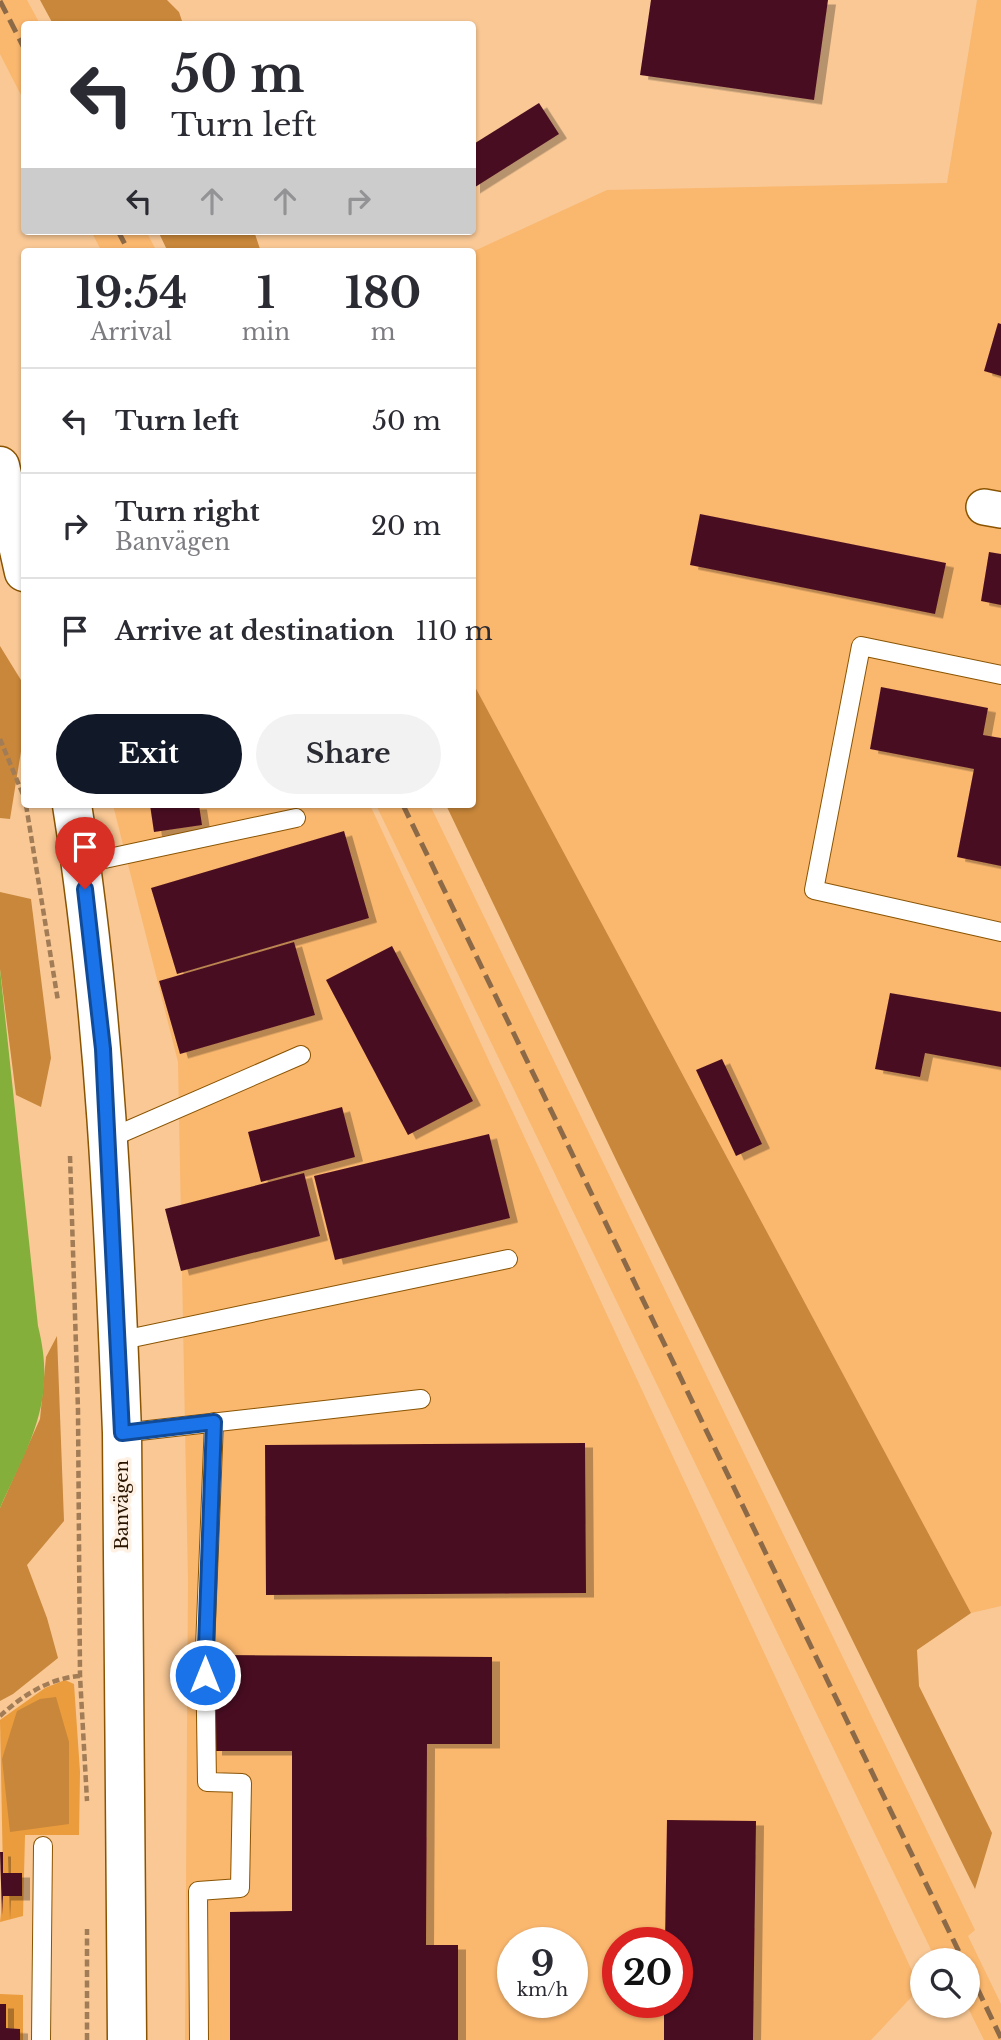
<!DOCTYPE html>
<meta charset="utf-8">
<style>
body{margin:0;font-family:"Libre Baskerville",serif;background:#f2f2f3;color:#2b2b33;height:100vh;display:flex;flex-direction:column;font-size:26px;white-space:nowrap}
*{box-sizing:border-box;margin:0}
p{font-size:23px;color:#7c7c81}
.icon{flex:none;width:38px;height:38px;fill:none;stroke:currentColor;stroke-width:2;stroke-linecap:round;stroke-linejoin:round}
.map{position:relative;flex:1;overflow:hidden}
.sheet{position:absolute;left:21px;top:248px;width:455px;height:560px;display:flex;flex-direction:column;background:#fff;border-radius:7px;box-shadow:0 2px 5px #0004}
.sheet>*{flex:none}
.top-card{position:absolute;left:21px;top:21px;width:455px;height:214px;border-radius:7px;box-shadow:0 2px 5px #0004;background:#fff;color:#2b2b33;overflow:hidden}
.tools{position:absolute;left:910px;top:1948px;display:grid;gap:14px}
.tools a{display:grid;place-items:center;width:70px;height:70px;border-radius:50%;background:#fff;box-shadow:0 2px 5px #0004;font-size:35px}
.speed{position:absolute;left:497px;top:1927px;display:flex;gap:14px;font-size:35px;font-weight:700;text-align:center}
.speed>*{display:grid;place-content:center;width:91px;height:91px;border-radius:50%;background:#fff;box-shadow:0 2px 5px #0004;line-height:1}
.speed small{font-size:18px;font-weight:400}
.speed .limit{border:10px solid #d22;background:#fff;color:#111}
.pin{position:absolute;display:grid;place-items:center;width:60px;height:60px;color:#fff;margin:-72px -30px;border-radius:50% 50% 50% 0;rotate:-45deg;box-shadow:0 0 7px #0007}
.pin .icon{rotate:45deg}
.me{position:absolute;width:77px;margin:-38px;rotate:0deg;stroke-linejoin:round;filter:drop-shadow(0 0 5px #0008)}
.turn{display:flex;align-items:center;gap:24px;height:147px;padding:0 35px;font-size:32px}
.turn .icon{width:91px;height:91px;stroke-width:2.5}
.turn b{display:block;font-size:49px;line-height:60px}
.lanes{display:flex;align-items:center;height:66px;padding:0 35px;background:#0003;justify-content:center;gap:35px;direction:ltr}
.lanes .off{opacity:.35}
.eta{display:flex;justify-content:space-evenly;align-items:center;height:119px;text-align:center}
.eta b{font-size:42px;font-weight:700;line-height:49px}
.cta{display:flex;gap:14px;margin-top:auto;padding:14px 35px}
.cta a{flex:1;height:80px;border-radius:42px;background:#111827;color:#fff;font-size:28px;font-weight:700;line-height:80px;text-align:center}
.cta a+a{background:#f2f2f3;color:#2b2b33}
ul{padding:0;list-style:none}
li{display:flex;align-items:center;gap:21px;height:105px;padding:0 35px;border-top:2px solid #e1e1e2}
li div{flex:1}
li b{display:block;font-size:26px}
li em{font-style:normal}
.map>svg:first-child{display:block}
</style>
<div class="map">
<svg width="1001" height="2040" viewBox="0 0 1001 2040">
<defs>
<filter id="shadow"><feDropShadow dx="8" dy="4.5" stdDeviation="0" flood-color="#0004"/></filter>
</defs>
<rect width="100%" height="100%" fill="#f9c895"/>
<path fill="#fab76e" fill-rule="evenodd" d="M0,0H27L40,24H24V101L0,54Z
M977,0H1001V1606L971,1613L473,683L472,252L607,190L947,183Z
M91,231H146L157,252H102Z
M113,805H370L920,1988L871,2040H185L188,1581L178,1062ZM513,1942H572V2002H513ZM618,1942H677V2002H618Z
M376,805H430L975,1930L968,1936L1001,2004V2040H984L967,2006L968,1960H936Z"/>
<path fill="#eb9c3c" d="M65,1680L74,1684L80,1772L79,1835H25L23,1916L0,1922L3,1896H22V1874L3,1873L0,1720L45,1688Z
M0,1994L23,1995V2040H20V2029L6,2028L5,2004H0Z"/>
<path fill="#c8873a" d="M40,0H167L179,12L183,24H53Z
M158,231H254L261,252H168Z
M0,646L24,685V733L10,819L0,818Z
M473,683L971,1613L917,1650L919,1686L992,1833L975,1889L619,1166L446,805H472Z
M0,892L31,899L51,1058L41,1107L16,1095L0,969Z
M57,1336L64,1521L27,1565L47,1618L58,1658L13,1694L0,1701V1508L40,1419L46,1357Z
M56,1697L69,1742V1824L10,1832L2,1759L17,1711L40,1699Z"/>
<path fill="#84af3b" d="M0,969L38,1326C57,1401 30,1442 0,1508Z"/>
<path fill="#4a0d20" filter="url(#shadow)" d="M651,0H828L814,100L640,75Z
M539,103L559,134L472,189V145Z
M998,323L1001,324V376L984,371Z
M700,514L946,563L935,614L690,565Z
M989,552L1001,554V605L981,601Z
M881,687L988,708L983,735L1001,738V866L957,857L974,769L870,749Z
M150,805H199L202,825L154,832Z
M344,831L369,918L177,974L151,888Z
M294,942L315,1015L180,1054L159,981Z
M392,946L473,1101L408,1135L326,980Z
M890,993L1001,1012V1067L925,1053L920,1077L875,1069Z
M722,1059L762,1144L736,1156L696,1070Z
M342,1107L355,1157L261,1182L248,1132Z
M489,1134L510,1218L335,1260L314,1176Z
M304,1173L320,1236L181,1271L165,1209Z
M585,1443L586,1593L266,1595L265,1445Z
M214,1655L492,1657V1744H427L426,1945H458V2040H230V1912L292,1911V1751H214Z
M667,1820L756,1821L753,2040H664V2002H677V1942H665Z
M0,1852H3V1873H22V1896H3L2,1915Z
M0,2004H6V2028L20,2029V2040H0Z"/>
<g fill="none" stroke-linecap="round" stroke-linejoin="round">
<defs>
<path id="service" d="M1001,675L861,646L814,890L1001,932
M81,864L296,818
M108,1139L301,1055
M118,1341L508,1259
M122,1433L421,1399
M41,2040L43,1846
M199,2040L198,1891L240,1888L242,1783L207,1782L205,1648L214,1422"/>
<path id="minor" d="M984,507L1001,510"/>
<path id="tertiary" d="M0,466L24,572
M72,805C105,1013 114,1222 122,1433L127,2040"/>
</defs>
<use href="#service" stroke="#8a5402" stroke-width="20"/>
<use href="#minor" stroke="#8a5402" stroke-width="38"/>
<use href="#tertiary" stroke="#8a5402" stroke-width="41"/>
<path stroke="#a17c56" stroke-width="4.5" stroke-dasharray="7 3.5" stroke-linecap="butt" d="M0,739L24,797
M26,805L58,1001
M70,1156L78,1410L80,1676L87,1801
M0,1716C22,1696 49,1678 80,1676
M87,2040V1929"/>
<use href="#service" stroke="#fff" stroke-width="18"/>
<use href="#minor" stroke="#fff" stroke-width="35"/>
<use href="#tertiary" stroke="#fff" stroke-width="38"/>
<path stroke="#8d6a47" stroke-width="5" stroke-dasharray="14 7" stroke-linecap="butt" d="M0,1L24,48
M118,231L129,252
M403,805L963,1960
M968,1969L1001,2038"/>
</g>
<g fill="none" stroke-linecap="round" stroke-linejoin="round">
<defs>
<path id="route" d="M85,889L103,1049L122,1433L214,1422L205,1675"/>
</defs>
<use href="#route" stroke="#114b97" stroke-width="18"/>
<use href="#route" stroke="#1a73e8" stroke-width="12"/>
</g>
<g text-anchor="middle" dominant-baseline="central" stroke-width="7" stroke-linejoin="round" paint-order="stroke">
<g font-size="18" fill="#2b1500" stroke="#fef1e4">
<text transform="translate(122 1505) rotate(-90)">Banvägen</text>
</g>
</g>
</svg>
<div class="tools">
<a><svg class="icon" aria-label="search" viewBox="0 0 24 24"><circle cx="10" cy="10" r="6"/><path d="M15 15l6 6"/></svg></a>
</div>
<div class="speed"><div>9<small>km/h</small></div><div class="limit">20</div></div>
<div class="pin" style="left:85px;top:889px;background:#d93025"><svg class="icon" aria-label="arrive" viewBox="0 0 24 24"><path d="M6 21V4h12l-3 4 3 4H6"/></svg></div>
<svg class="me" style="left:205px;top:1675px" viewBox="-20 -20 40 40"><circle r="17" fill="#1a73e8" stroke="#fff" stroke-width="3"/><path d="M0-11L8 9 0 5-8 9z" fill="#fff"/></svg>
<div class="top-card">
<div class="turn"><svg class="icon" aria-label="left" viewBox="0 0 24 24"><path d="M17 20v-9H6M10 6l-5 5 5 5"/></svg><div><b>50 m</b>Turn left</div></div>
<div class="lanes"><svg class="icon" aria-label="left" viewBox="0 0 24 24"><path d="M17 20v-9H6M10 6l-5 5 5 5"/></svg><svg class="icon off" aria-label="ahead" viewBox="0 0 24 24"><path d="M12 20V5M6 11l6-6 6 6"/></svg><svg class="icon off" aria-label="ahead" viewBox="0 0 24 24"><path d="M12 20V5M6 11l6-6 6 6"/></svg><svg class="icon off" aria-label="right" viewBox="0 0 24 24"><path d="M7 20v-9h11M14 6l5 5-5 5"/></svg></div>
</div>
<section class="sheet">
<div class="eta">
<div><b>19:54</b><p>Arrival</p></div>
<div><b>1</b><p>min</p></div>
<div><b>180</b><p>m</p></div>
</div>
<ul>
<li><svg class="icon" aria-label="left" viewBox="0 0 24 24"><path d="M17 20v-9H6M10 6l-5 5 5 5"/></svg><div><b>Turn left</b></div><em>50 m</em></li>
<li><svg class="icon" aria-label="right" viewBox="0 0 24 24"><path d="M7 20v-9h11M14 6l5 5-5 5"/></svg><div><b>Turn right</b><p>Banvägen</p></div><em>20 m</em></li>
<li><svg class="icon" aria-label="arrive" viewBox="0 0 24 24"><path d="M6 21V4h12l-3 4 3 4H6"/></svg><div><b>Arrive at destination</b></div><em>110 m</em></li>
</ul>
<div class="cta"><a>Exit</a><a>Share</a></div>
</section>
</div>
